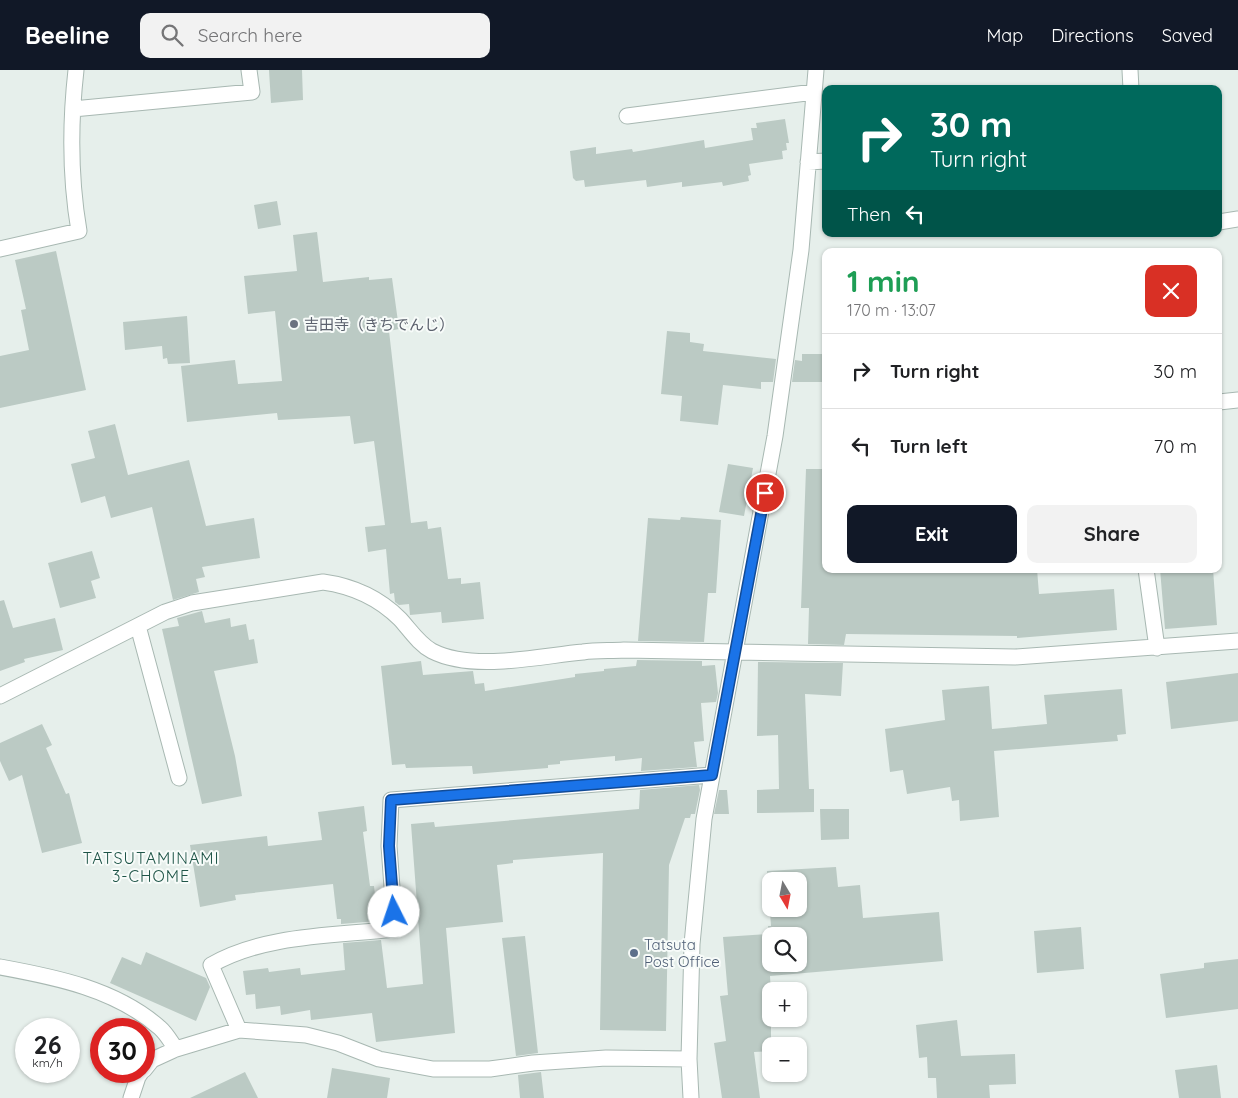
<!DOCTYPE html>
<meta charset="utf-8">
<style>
body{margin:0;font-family:Quicksand,"Noto Sans JP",sans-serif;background:#f2f2f2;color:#202124;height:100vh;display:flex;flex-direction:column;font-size:19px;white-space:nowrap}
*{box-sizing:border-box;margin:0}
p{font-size:16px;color:#757577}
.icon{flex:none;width:28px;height:28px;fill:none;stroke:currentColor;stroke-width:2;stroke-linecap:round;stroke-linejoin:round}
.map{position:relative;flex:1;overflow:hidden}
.sheet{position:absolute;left:822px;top:178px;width:400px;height:325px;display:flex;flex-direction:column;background:#fff;border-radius:10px;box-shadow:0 1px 4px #0004}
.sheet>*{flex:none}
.top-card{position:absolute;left:822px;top:15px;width:400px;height:152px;border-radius:10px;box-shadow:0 1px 4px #0004;background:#00695c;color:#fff;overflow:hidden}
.needle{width:32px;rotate:170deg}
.fabs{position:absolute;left:762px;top:802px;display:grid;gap:10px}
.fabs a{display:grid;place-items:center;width:45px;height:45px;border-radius:10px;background:#fff;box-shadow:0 1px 4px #0004;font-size:25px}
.speed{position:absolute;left:15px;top:948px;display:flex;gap:10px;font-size:25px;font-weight:700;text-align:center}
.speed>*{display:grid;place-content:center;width:65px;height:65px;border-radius:50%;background:#fff;box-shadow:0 1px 4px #0004;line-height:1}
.speed small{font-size:12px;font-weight:400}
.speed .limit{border:8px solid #d22;background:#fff;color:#111}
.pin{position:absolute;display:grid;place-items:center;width:42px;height:42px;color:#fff;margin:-21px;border:2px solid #fff;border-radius:50%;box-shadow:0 1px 5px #0007}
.me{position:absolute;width:55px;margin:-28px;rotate:356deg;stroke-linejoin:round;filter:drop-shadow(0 0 4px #0008)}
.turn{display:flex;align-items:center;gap:18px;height:105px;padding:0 25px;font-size:22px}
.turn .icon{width:65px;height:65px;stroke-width:2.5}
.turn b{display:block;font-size:35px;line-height:42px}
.then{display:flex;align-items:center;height:48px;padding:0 25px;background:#0003;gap:10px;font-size:19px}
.round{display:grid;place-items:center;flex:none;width:52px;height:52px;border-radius:10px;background:#f2f2f2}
.summary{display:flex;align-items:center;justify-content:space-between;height:85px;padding:0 25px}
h1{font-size:30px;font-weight:700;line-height:38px;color:#1e9e55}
.action{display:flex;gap:10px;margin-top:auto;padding:10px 25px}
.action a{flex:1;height:58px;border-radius:10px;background:#111827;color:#fff;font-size:20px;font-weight:700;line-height:58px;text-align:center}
.action a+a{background:#f2f2f2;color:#202124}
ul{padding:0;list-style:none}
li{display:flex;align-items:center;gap:15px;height:75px;padding:0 25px;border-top:1px solid #e0e0e0}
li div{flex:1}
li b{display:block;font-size:19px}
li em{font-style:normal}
header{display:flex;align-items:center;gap:30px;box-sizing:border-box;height:70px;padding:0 25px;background:#111827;color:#fff}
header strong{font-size:24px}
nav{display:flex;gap:28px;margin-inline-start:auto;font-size:18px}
.search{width:350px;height:45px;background:#f2f2f2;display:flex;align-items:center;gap:12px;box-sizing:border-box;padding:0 18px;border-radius:10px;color:#757577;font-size:19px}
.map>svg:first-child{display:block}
</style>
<header>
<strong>Beeline</strong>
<div class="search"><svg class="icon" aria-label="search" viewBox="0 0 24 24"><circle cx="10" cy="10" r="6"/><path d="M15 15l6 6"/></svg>Search here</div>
<nav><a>Map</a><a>Directions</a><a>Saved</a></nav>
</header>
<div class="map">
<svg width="1238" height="1028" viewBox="0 0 1238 1028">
<rect width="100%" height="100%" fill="#e6efeb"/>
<path fill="#bbcac4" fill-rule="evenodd" d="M269,0H302L303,30L271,33Z
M785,49L789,73H786L787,80L782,81L783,89L749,94L751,105L748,106L749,111L723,116L722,112L682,117V112L647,117L646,110L585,117L584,110L576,111L573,108L570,81L596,77V84L632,79L633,82L704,70L705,78L753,70L751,58H757L756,53Z
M277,131L281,155L258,159L254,135Z
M317,162L323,212L369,207V210L392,208L399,259L389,261L411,453L427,451L428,459L441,457L448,509L461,508V514L480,512L484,549L442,553L441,542L410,545L409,534L399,535L395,532L394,523L390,524L386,479L368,482L365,457L385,455L374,371L354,374L350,346L278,350L277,343L187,352L181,296L235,290L238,314L282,311L275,241L248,244L244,206L297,201L293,165Z
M56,181L86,320L0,338V286L29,280L21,240L26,239L15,190Z
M187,246L190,293L168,294L167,288L163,289L162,276L125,280L123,252Z
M667,261L690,263V272L704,274L703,281L776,289L773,312H761V319L723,315L718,355L680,351L682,326L661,324Z
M802,284H826V312H792L795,290L802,291Z
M115,354L128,405L189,390L206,456L254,448L260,488L202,497L205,507L196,509L199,522L173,530L152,437L111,448L105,426L81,433L71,394L95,388L88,361Z
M728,394L753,398L744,446L719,442Z
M806,399H826V499H1037L1039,524L1114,519L1117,560L1017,568V566L846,564L844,575L808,574L809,538H801Z
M681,447L721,450L716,523H708L704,572L638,571L648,448L680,450Z
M92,481L100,508L91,511L96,528L60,538L48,493Z
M1160,499H1213L1217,555L1165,559Z
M4,530L13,558L55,548L63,580L24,589L25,592L0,601V531Z
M202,541L205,553L230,548L231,557L246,554L249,570L254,569L258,593L214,601L235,686L242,726L202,734L162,559L179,556L177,548Z
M637,590L702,591V596L715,595L718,623L716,632L701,633L704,671L694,672L697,697L641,701L642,688L615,691V686L560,691V694L548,695V698L473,704L472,696L406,698L405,694L392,695L381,596L421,591L423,605L473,601L475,614L484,613L485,621L575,607V604L604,601V599L636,596Z
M758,592L843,593L841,626L805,624L809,719H814V742L757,743V720L779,719L778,665L757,666Z
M1238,603V651L1171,659L1166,612Z
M989,616L992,659L1047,654L1044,625L1122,619L1126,664L1117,665L1118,671L994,681L999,747L960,751L959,730L952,731L950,717L907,724L903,700L890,702L885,659L945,650L942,620Z
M42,654L52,675L46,678L66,724L69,723L82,773L42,783L22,705L9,711L0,691V673Z
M699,715L700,720L695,744H691L690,748H685L669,795L666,961L600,960L603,783L513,790V793L497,795L503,852L446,858L455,963L376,972L372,943L311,950L310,940L281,945L280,936L256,939L255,924L246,925L243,901L268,898L269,902L300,898L301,905L345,900L343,873L381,870L387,918L423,914L411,754L434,752L435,757L639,739L640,720Z
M719,720H727L729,744H714Z
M364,736L367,761L363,762L370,816H374L378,851L341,854V849H337L333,814L235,825L236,830L200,837L190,775L267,766L268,776L322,770L318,742Z
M820,739H849V769L821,770Z
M836,797L838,817L860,815L863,848L939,842L943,891L770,906L773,956H771V981L754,982L760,1028H722L714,973L726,971L720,926L728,925L723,867L769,864L768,856H771L767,801ZM771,811H799V839H771ZM771,866H799V894H771Z
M1081,857L1084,899L1037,903L1034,861Z
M525,866L538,983L516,986L502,868Z
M146,882L206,908L210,917L196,951L110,913L122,887L141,895Z
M1238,889V939L1166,948L1160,904L1204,898V893Z
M957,950L961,986L1015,984L1016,1014L989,1015L990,1028H937L936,1008H928L927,987L919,988L916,955Z
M1217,995L1221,1028H1179L1175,1000Z
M332,998L390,1008L387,1028H327Z
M245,1002L258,1028H190Z
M541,1002L544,1028H520L518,1005Z"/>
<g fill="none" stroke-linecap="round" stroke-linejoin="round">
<defs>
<path id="street" d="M1130,0L1131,19
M73,39L252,22L249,0
M627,46L814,22
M808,92L826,91
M1219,152L1238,149
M0,179L79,161C70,108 70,53 76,0
M1219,332L1238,330
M1146,499L1157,578
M138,556L179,708
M0,626L165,542L192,533L323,512C352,516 379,528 400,549C410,560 419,574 432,581C473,602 539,586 583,582C596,580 611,581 624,580L1015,587L1238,571
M0,897C55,907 116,919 160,958C166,963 171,972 176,979
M239,960L211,895C265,864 334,866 395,859L389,776L391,730L712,705
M144,1000L152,990L176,979L239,960L306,965L338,973L379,989L433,999H490L533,993L606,988L689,989
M131,1028L138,1007L142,1001
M691,1028L689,989L692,874L704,749L775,366L801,180L816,0"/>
</defs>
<use href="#street" stroke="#a8b8b2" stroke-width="17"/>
<use href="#street" stroke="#fff" stroke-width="15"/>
</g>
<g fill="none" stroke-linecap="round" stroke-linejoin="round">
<defs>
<path id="route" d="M394,842L389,776L391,730L712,705L765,423"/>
</defs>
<use href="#route" stroke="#114b97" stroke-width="12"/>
<use href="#route" stroke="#1a73e8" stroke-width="9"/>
</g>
<circle fill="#6b7280" stroke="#f7fbf9" stroke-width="2" cx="294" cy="254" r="5"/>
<circle fill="#5c6f8a" stroke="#f7fbf9" stroke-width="2" cx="634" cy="883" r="5"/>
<g text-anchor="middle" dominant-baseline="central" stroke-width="4" stroke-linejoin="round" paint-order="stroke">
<g font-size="15" fill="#5b616d" stroke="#f7fbf9" text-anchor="start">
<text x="304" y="254">吉田寺（きちでんじ）</text>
</g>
<g font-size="15" fill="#4e5e75" stroke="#f7fbf9" text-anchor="start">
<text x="644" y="874">Tatsuta<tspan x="644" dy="17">Post Office</tspan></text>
</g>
<g font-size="16" letter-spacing="1" fill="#1f5548" stroke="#f7fbf9">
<text x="151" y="788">TATSUTAMINAMI<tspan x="151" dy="18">3-CHOME</tspan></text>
</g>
</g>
</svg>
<div class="fabs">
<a><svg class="needle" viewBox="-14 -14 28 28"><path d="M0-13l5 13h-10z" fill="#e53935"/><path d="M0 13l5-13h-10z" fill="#757577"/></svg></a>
<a><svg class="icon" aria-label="search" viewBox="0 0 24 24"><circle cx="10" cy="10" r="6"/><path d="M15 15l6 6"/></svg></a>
<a>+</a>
<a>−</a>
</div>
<div class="speed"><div>26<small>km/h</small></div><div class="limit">30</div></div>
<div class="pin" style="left:765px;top:423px;background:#d93025"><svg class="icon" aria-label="arrive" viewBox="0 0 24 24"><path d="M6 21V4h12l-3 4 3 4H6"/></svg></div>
<svg class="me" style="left:394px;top:842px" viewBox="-20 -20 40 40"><circle r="19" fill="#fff"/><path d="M0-13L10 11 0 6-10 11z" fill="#1a73e8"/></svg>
<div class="top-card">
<div class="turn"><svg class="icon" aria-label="right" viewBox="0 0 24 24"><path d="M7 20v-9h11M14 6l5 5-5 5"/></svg><div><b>30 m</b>Turn right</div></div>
<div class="then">Then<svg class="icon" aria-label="left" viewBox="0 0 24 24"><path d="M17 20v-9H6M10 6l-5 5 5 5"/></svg></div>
</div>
<section class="sheet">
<div class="summary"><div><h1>1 min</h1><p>170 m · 13:07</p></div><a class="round" style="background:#d93025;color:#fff"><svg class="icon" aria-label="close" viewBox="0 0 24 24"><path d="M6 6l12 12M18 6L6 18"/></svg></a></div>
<ul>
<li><svg class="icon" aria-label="right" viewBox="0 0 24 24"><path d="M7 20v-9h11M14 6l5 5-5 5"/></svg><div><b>Turn right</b></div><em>30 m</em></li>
<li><svg class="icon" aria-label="left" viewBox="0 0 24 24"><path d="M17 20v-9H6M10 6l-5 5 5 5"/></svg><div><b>Turn left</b></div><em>70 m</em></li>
</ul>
<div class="action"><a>Exit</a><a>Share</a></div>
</section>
</div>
